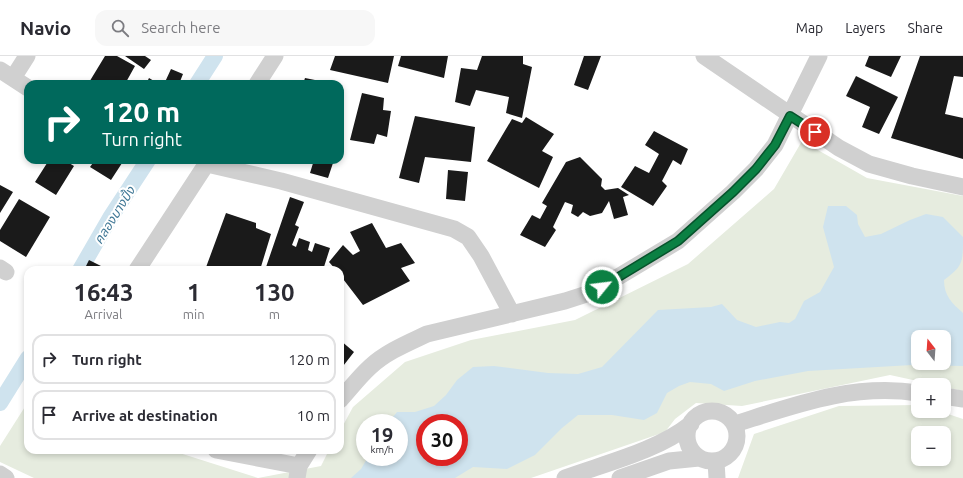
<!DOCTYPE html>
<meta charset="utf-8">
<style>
body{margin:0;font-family:Ubuntu,"Noto Sans Thai",sans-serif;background:#f7f7f7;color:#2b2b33;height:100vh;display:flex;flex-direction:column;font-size:15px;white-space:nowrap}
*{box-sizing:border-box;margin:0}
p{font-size:13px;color:#7c7c81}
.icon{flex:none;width:22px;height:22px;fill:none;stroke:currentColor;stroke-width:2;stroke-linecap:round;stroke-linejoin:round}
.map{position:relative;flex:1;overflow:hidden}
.panel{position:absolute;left:24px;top:210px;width:320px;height:188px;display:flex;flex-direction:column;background:#fff;border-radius:12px;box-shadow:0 2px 6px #0003}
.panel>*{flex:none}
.top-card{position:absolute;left:24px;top:24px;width:320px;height:84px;border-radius:12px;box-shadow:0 2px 6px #0003;background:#00695c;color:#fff;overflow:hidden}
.needle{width:26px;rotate:343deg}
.fabs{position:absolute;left:911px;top:274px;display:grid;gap:8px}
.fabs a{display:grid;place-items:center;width:40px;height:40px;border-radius:8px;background:#fff;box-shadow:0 2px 6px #0003;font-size:20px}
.speed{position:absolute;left:356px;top:358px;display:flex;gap:8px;font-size:20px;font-weight:700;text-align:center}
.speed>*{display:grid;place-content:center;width:52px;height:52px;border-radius:50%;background:#fff;box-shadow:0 2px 6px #0003;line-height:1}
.speed small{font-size:10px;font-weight:400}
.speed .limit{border:6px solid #d22;background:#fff;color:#111}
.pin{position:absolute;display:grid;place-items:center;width:34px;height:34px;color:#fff;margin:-17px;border:2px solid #fff;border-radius:50%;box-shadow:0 1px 4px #0007}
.me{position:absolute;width:44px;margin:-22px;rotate:61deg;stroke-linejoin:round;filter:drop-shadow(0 0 3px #0008)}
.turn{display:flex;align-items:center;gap:14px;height:84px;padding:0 12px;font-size:18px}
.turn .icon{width:52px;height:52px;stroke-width:2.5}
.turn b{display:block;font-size:28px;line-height:34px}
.eta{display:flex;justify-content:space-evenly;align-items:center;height:68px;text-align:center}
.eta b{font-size:24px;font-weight:600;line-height:28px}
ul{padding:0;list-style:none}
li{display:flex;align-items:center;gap:12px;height:50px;margin:0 8px 6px;padding:0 4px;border:2px solid #e1e1e2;border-radius:12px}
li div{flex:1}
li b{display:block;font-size:15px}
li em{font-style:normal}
header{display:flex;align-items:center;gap:24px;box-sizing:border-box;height:56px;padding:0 20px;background:#fff;border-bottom:1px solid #e1e1e2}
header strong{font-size:19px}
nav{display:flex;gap:22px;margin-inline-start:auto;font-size:14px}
.search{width:280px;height:36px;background:#f7f7f7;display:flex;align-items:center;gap:10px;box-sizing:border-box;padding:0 14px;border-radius:12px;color:#7c7c81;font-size:15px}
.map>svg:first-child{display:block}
</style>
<header>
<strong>Navio</strong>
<div class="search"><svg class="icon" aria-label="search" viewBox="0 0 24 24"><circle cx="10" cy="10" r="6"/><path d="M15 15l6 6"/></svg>Search here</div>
<nav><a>Map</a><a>Layers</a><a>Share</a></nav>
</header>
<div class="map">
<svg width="963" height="422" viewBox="0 0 963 422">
<rect width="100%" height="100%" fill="#fff"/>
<path fill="#e6ecdf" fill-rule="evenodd" d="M802,85L867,122L963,140V335L944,331V329H936L890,319L742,350L696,347L675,363L665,376L531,422H34L0,406V390L28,346V394H170L258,422L321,410L329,394H340V375L353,351L405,306L471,284L575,264L688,208L774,133ZM918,281H944V307H918ZM365,367H399V401H365ZM425,367H459V401H425Z
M918,349V355H939L963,363V422H738L754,378L839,350ZM918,377H944V403H918Z"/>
<path fill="#cfe3ee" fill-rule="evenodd" d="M828,150H846L857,159L858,168L865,181L881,178L910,164L926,158L943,161L963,181C963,207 963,210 944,224C944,240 952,247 963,257V310L912,309L808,315L755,325L724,335L711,328L690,326L679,330L667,337L657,357L644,364L612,359H578L562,372L535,399L507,413L473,411L455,422H351L361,413L368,401H399V367H388L397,356H415L434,350L446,339L457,324L473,311L494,310L548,317L578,318L602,311L658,254L711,251L722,248L737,264L756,271L780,266L789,267L795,263L804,245L820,236L834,211L823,171ZM918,281H944V307H918ZM425,367H459V401H425Z"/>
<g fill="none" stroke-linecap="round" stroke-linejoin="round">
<path stroke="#cfe3ee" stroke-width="16" d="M197,28L215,0
M80,214L110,162L148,104
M0,347L28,302"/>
</g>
<path fill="#1a1a1a" d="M105,0H117L135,10L125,28H88Z
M125,0H145L151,4L144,13Z
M335,0H394L388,27L330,14Z
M401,0H448L444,22L398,10Z
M482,0H523V8L532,11L522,62L506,57L509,41L476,34L470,50L455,46L461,12L477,14Z
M584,0H601L588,34L574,29Z
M869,0H901L891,21L865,10Z
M920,0H963V21L954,20L945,58L963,62V103L891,82Z
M171,13L183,18L179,28L165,26Z
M856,20L898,41L879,78L862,71L870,51L846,40Z
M149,22L159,28H146Z
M305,22L320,25V28H303Z
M362,37L384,42L383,54L391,55L387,81L377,78L374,88L350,84Z
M415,60L475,71L471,106L425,101L419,127L399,122Z
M526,61L554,78L542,95L553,101L539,132L487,105L512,63L522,67Z
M654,75L688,93L681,109L673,104L662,125L667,130L653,150L621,131L635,110L649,117L659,98L645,89Z
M580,101L602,123L601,130L605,134L618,132L629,139L623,141L628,159L614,163L609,145L602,157L590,160L583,156L578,161L571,157L573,149L565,146L553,171L556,174L545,191L520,179L532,159L540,163L547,150L542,147L566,106Z
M49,104H64L74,110L56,139L35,126Z
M95,104H124L111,124L90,111Z
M314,104H334L328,122L310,117Z
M448,114L468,116L465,145L446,143Z
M0,129L13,136L0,157Z
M290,141L304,146L295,169L299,171L292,189L296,191L299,182L310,186L308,194L312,196L315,187L330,192L323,214H265Z
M19,143L50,161L26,201L0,185V174Z
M226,157L256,167V172L271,178L260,214H205Z
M372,167L386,192L401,187L415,207L401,212L410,225L363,249L340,219V214H336L329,206L343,189L353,199L360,195L350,176Z
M89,204L109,214H84Z
M340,284L354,296L340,314Z"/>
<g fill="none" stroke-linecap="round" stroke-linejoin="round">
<path stroke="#d0d0d0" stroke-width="17" d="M704,0L839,92L869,108L912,120L963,131
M0,14L28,32
M13,22L27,0
M257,28L275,0
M207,108L281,125L454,173L468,181L481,200L512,258
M0,212L6,216
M137,214L209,104
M944,340L963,343
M340,344C350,333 359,321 370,311C386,296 408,287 427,278L565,245L593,236L678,185L733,136L756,113L775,89L819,0
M687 380a25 25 0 1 1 50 0a25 25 0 1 1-50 0Z
M735,368C795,349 853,327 918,337
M216,394L299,410
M716,405L717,422
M0,418L6,422
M297,422L299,410L309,394
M565,422C606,407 657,395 691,368
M620,422L669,405L699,402"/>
</g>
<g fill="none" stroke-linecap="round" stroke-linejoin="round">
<defs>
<path id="route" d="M602,231L678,185L733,136L756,113L775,89L790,60L815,76"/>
</defs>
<use href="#route" stroke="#07532c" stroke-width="10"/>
<use href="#route" stroke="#0b8043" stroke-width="7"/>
</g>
<g text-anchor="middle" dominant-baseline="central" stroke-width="4" stroke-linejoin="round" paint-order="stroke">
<g font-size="13" font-style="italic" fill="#407896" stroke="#fff">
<text transform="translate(114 159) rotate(-58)">คลองบางปิ้ง</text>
</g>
</g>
</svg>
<div class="fabs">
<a><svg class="needle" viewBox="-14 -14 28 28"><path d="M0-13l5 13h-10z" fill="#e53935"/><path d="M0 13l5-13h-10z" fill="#7c7c81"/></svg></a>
<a>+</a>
<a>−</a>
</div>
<div class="speed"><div>19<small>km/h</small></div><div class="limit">30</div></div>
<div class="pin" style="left:815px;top:76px;background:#d93025"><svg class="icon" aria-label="arrive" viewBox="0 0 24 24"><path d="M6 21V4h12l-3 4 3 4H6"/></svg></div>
<svg class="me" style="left:602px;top:231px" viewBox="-20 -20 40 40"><circle r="17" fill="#0b8043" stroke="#fff" stroke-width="3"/><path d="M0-11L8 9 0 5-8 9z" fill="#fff"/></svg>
<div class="top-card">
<div class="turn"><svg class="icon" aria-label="right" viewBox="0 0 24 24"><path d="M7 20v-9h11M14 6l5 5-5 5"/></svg><div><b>120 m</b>Turn right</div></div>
</div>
<section class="panel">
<div class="eta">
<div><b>16:43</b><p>Arrival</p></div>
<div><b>1</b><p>min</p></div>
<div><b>130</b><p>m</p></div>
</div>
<ul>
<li><svg class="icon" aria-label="right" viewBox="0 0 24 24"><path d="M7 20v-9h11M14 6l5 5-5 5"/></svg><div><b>Turn right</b></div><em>120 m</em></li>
<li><svg class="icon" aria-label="arrive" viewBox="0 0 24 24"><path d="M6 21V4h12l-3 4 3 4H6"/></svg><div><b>Arrive at destination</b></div><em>10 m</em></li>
</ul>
</section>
</div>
